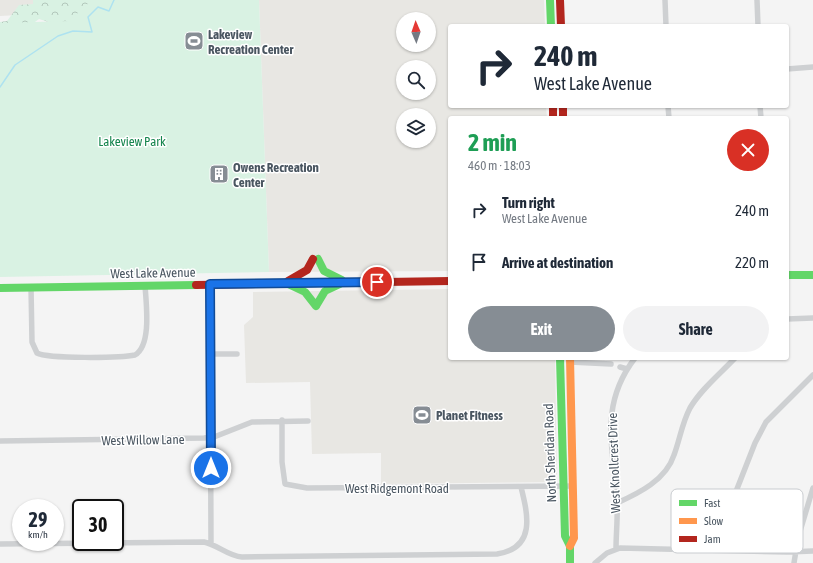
<!DOCTYPE html>
<meta charset="utf-8">
<style>
body{margin:0;font-family:"Asap Condensed",sans-serif;background:#f2f2f3;color:#1f2937;height:100vh;display:flex;flex-direction:column;font-size:15px;white-space:nowrap}
*{box-sizing:border-box;margin:0}
p{font-size:13px;color:#747a83}
.icon{flex:none;width:22px;height:22px;fill:none;stroke:currentColor;stroke-width:2;stroke-linecap:round;stroke-linejoin:round}
.map{position:relative;flex:1;overflow:hidden}
.drawer{position:absolute;left:448px;top:116px;width:341px;height:244px;display:flex;flex-direction:column;background:#fff;border-radius:4px;box-shadow:0 1px 3px #0004}
.drawer>*{flex:none}
.hud{position:absolute;left:448px;top:24px;width:341px;height:84px;border-radius:4px;box-shadow:0 1px 3px #0004;background:#fff;color:#1f2937;overflow:hidden}
.needle{width:26px;rotate:358deg}
.buttons{position:absolute;left:396px;top:12px;display:grid;gap:8px}
.buttons a{display:grid;place-items:center;width:40px;height:40px;border-radius:50%;background:#fff;box-shadow:0 1px 3px #0004;font-size:20px}
.speed{position:absolute;left:12px;top:499px;display:flex;gap:8px;font-size:20px;font-weight:700;text-align:center}
.speed>*{display:grid;place-content:center;width:52px;height:52px;border-radius:50%;background:#fff;box-shadow:0 1px 3px #0004;line-height:1}
.speed small{font-size:10px;font-weight:400}
.speed .limit{border:2px solid #111;border-radius:6px;background:#fff;color:#111}
.pin{position:absolute;display:grid;place-items:center;width:34px;height:34px;color:#fff;margin:-17px;border:2px solid #fff;border-radius:50%;box-shadow:0 1px 4px #0007}
.me{position:absolute;width:44px;margin:-22px;rotate:0deg;stroke-linejoin:round;filter:drop-shadow(0 0 3px #0008)}
.turn{display:flex;align-items:center;gap:14px;height:84px;padding:0 20px;font-size:18px}
.turn .icon{width:52px;height:52px;stroke-width:2.5}
.turn b{display:block;font-size:28px;line-height:34px}
.round{display:grid;place-items:center;flex:none;width:42px;height:42px;border-radius:21px;background:#f2f2f3}
.headline{display:flex;align-items:center;justify-content:space-between;height:68px;padding:0 20px}
h1{font-size:24px;font-weight:700;line-height:30px;color:#1e9e55}
.button{display:flex;gap:8px;margin-top:auto;padding:8px 20px}
.button a{flex:1;height:46px;border-radius:24px;background:#868d94;color:#fff;font-size:16px;font-weight:700;line-height:46px;text-align:center}
.button a+a{background:#f2f2f3;color:#1f2937}
ul{padding:0;list-style:none}
li{display:flex;align-items:center;gap:12px;height:52px;padding:0 20px}
li div{flex:1}
li b{display:block;font-size:15px}
li em{font-style:normal}
.map>svg:first-child{display:block}
</style>
<div class="map">
<svg width="813" height="563" viewBox="0 0 813 563">
<defs>
<pattern id="forest-crowns" width="20" height="18" patternUnits="userSpaceOnUse"><rect width="20" height="18" fill="#d9f2e3"/><path d="M2 6a3 3 0 1 1 6 0M12 15a3 3 0 1 1 6 0" fill="none" stroke="#b2c7bb"/></pattern>
</defs>
<rect width="100%" height="100%" fill="#f4f4f4"/>
<path fill="#e8e7e3" fill-rule="evenodd" d="M0,0H36V14L0,16Z
M259,0H544L545,26H450V106H546L547,118H450V271L269,272ZM403,19H429V45H403ZM403,67H429V93H403ZM403,115H429V141H403Z
M450,289V358H555L557,482L381,484V453L312,454L310,382L246,383L244,325L253,317V292Z"/>
<path fill="url(#forest-crowns)" d="M33,0H161L0,62L61,26L39,19L4,45L0,39V22L7,21L19,5L33,4Z"/>
<path fill="#d9f2e3" d="M92,0H259L269,272L0,277V23L69,21Z"/>
<g fill="none" stroke-linecap="round" stroke-linejoin="round">
<path stroke="#aee2f0" stroke-width="1.5" d="M0,87L15,65L58,36L73,31L92,32L88,17L98,7L109,11L114,0"/>
<path stroke="#ced0d2" stroke-width="5.5" d="M665,0L666,26
M757,0L758,26
M787,69L813,67
M668,106L669,118
M760,106L761,118
M210,284L211,544
M31,287L32,342L37,353C48,359 121,358 135,355C152,345 146,303 145,285
M787,319L813,318
M211,354H237
M570,362L611,364
M620,367L627,369
M282,420V462L285,484L307,488L573,486
M0,441L204,438L214,437L252,422L308,421
M617,503C639,493 666,480 674,455C680,439 682,423 690,408C701,389 720,374 735,358
M0,544L204,542C218,545 228,556 242,557L497,554C536,548 528,515 521,487
M616,549C616,533 618,516 617,500C613,446 599,405 635,358
M688,550L717,520L735,494L755,443L766,422L813,375
M595,563L607,553L620,548L787,552L813,551
M794,563L798,538L813,488"/>
<path stroke="#63d668" stroke-width="8" d="M550,0L551,26
M318,259L324,271L342,280
M787,275H813
M288,284L305,292L316,306
M0,288L196,285
M316,306L325,291L340,284
M560,358L565,536L570,546V563"/>
<path stroke="#ff974d" stroke-width="8" d="M570,358L574,538L570,546"/>
<path stroke="#b3261e" stroke-width="8" d="M560,0L561,26
M553,106V118
M563,106V118
M288,281L307,270L313,259
M196,285L450,281"/>
</g>
<g fill="none" stroke-linecap="round" stroke-linejoin="round">
<defs>
<path id="route" d="M211,468L210,284L377,282"/>
</defs>
<use href="#route" stroke="#114b97" stroke-width="10"/>
<use href="#route" stroke="#1a73e8" stroke-width="7"/>
</g>
<defs>
<symbol id="stadium-square" viewBox="-11 -11 22 22"><rect x="-9" y="-9" width="18" height="18" rx="4" fill="#868d94" stroke="#fff"/><path d="M0-5a6.5 5 0 1 0 0 10a6.5 5 0 1 0 0-10ZM-3.5-1.8h7v3.6h-7Z" fill="#fff"/></symbol>
<symbol id="building-square" viewBox="-11 -11 22 22"><rect x="-9" y="-9" width="18" height="18" rx="4" fill="#868d94" stroke="#fff"/><path d="M-4-6H4V6H1V3H-1V6H-4ZM-2.5-4.3h1.7v1.8h-1.7ZM.8-4.3h1.7v1.8H.8ZM-2.5-1h1.7V.8h-1.7ZM.8-1h1.7V.8H.8Z" fill="#fff"/></symbol>
</defs>
<g fill-rule="evenodd">
<use href="#stadium-square" x="183" y="30" width="22" height="22"/>
<use href="#building-square" x="208" y="163" width="22" height="22"/>
<use href="#stadium-square" x="411" y="404" width="22" height="22"/>
</g>
<g text-anchor="middle" dominant-baseline="central" stroke-width="3" stroke-linejoin="round" paint-order="stroke">
<g font-size="13" font-weight="bold" fill="#4a5661" stroke="#fff" text-anchor="start">
<text x="208" y="34">Lakeview<tspan x="208" dy="15">Recreation Center</tspan></text>
<text x="233" y="167">Owens Recreation<tspan x="233" dy="15">Center</tspan></text>
<text x="436" y="415">Planet Fitness</text>
</g>
<g font-size="13" fill="#17864f" stroke="#fff">
<text x="132" y="141">Lakeview Park</text>
</g>
<g font-size="13" fill="#4a5661" stroke="#fff">
<text transform="translate(153 273) rotate(-1)">West Lake Avenue</text>
<text transform="translate(143 440) rotate(-1)">West Willow Lane</text>
<text transform="translate(550 453) rotate(-92)">North Sheridan Road</text>
<text transform="translate(614 463) rotate(-92)">West Knollcrest Drive</text>
<text x="397" y="488">West Ridgemont Road</text>
</g>
</g>
<rect x="671" y="489" width="132" height="64" rx="6" fill="#fff" stroke="#c9ccd0" stroke-width="1"/>
<rect x="679" y="500" width="18" height="6" fill="#63d668"/>
<rect x="679" y="518" width="18" height="6" fill="#ff974d"/>
<rect x="679" y="536" width="18" height="6" fill="#b3261e"/>
<g font-size="11" fill="#4a5661">
<text x="704" y="507">Fast</text>
<text x="704" y="525">Slow</text>
<text x="704" y="543">Jam</text>
</g>
</svg>
<div class="buttons">
<a><svg class="needle" viewBox="-14 -14 28 28"><path d="M0-13l5 13h-10z" fill="#e53935"/><path d="M0 13l5-13h-10z" fill="#747a83"/></svg></a>
<a><svg class="icon" aria-label="search" viewBox="0 0 24 24"><circle cx="10" cy="10" r="6"/><path d="M15 15l6 6"/></svg></a>
<a><svg class="icon" aria-label="layers" viewBox="0 0 24 24"><path d="M12 4l9 5-9 5-9-5zM3 14l9 5 9-5"/></svg></a>
</div>
<div class="speed"><div>29<small>km/h</small></div><div class="limit">30</div></div>
<div class="pin" style="left:377px;top:282px;background:#d93025"><svg class="icon" aria-label="arrive" viewBox="0 0 24 24"><path d="M6 21V4h12l-3 4 3 4H6"/></svg></div>
<svg class="me" style="left:211px;top:468px" viewBox="-20 -20 40 40"><circle r="17" fill="#1a73e8" stroke="#fff" stroke-width="3"/><path d="M0-11L8 9 0 5-8 9z" fill="#fff"/></svg>
<div class="hud">
<div class="turn"><svg class="icon" aria-label="right" viewBox="0 0 24 24"><path d="M7 20v-9h11M14 6l5 5-5 5"/></svg><div><b>240 m</b>West Lake Avenue</div></div>
</div>
<section class="drawer">
<div class="headline"><div><h1>2 min</h1><p>460 m · 18:03</p></div><a class="round" style="background:#d93025;color:#fff"><svg class="icon" aria-label="close" viewBox="0 0 24 24"><path d="M6 6l12 12M18 6L6 18"/></svg></a></div>
<ul>
<li><svg class="icon" aria-label="right" viewBox="0 0 24 24"><path d="M7 20v-9h11M14 6l5 5-5 5"/></svg><div><b>Turn right</b><p>West Lake Avenue</p></div><em>240 m</em></li>
<li><svg class="icon" aria-label="arrive" viewBox="0 0 24 24"><path d="M6 21V4h12l-3 4 3 4H6"/></svg><div><b>Arrive at destination</b></div><em>220 m</em></li>
</ul>
<div class="button"><a>Exit</a><a>Share</a></div>
</section>
</div>
